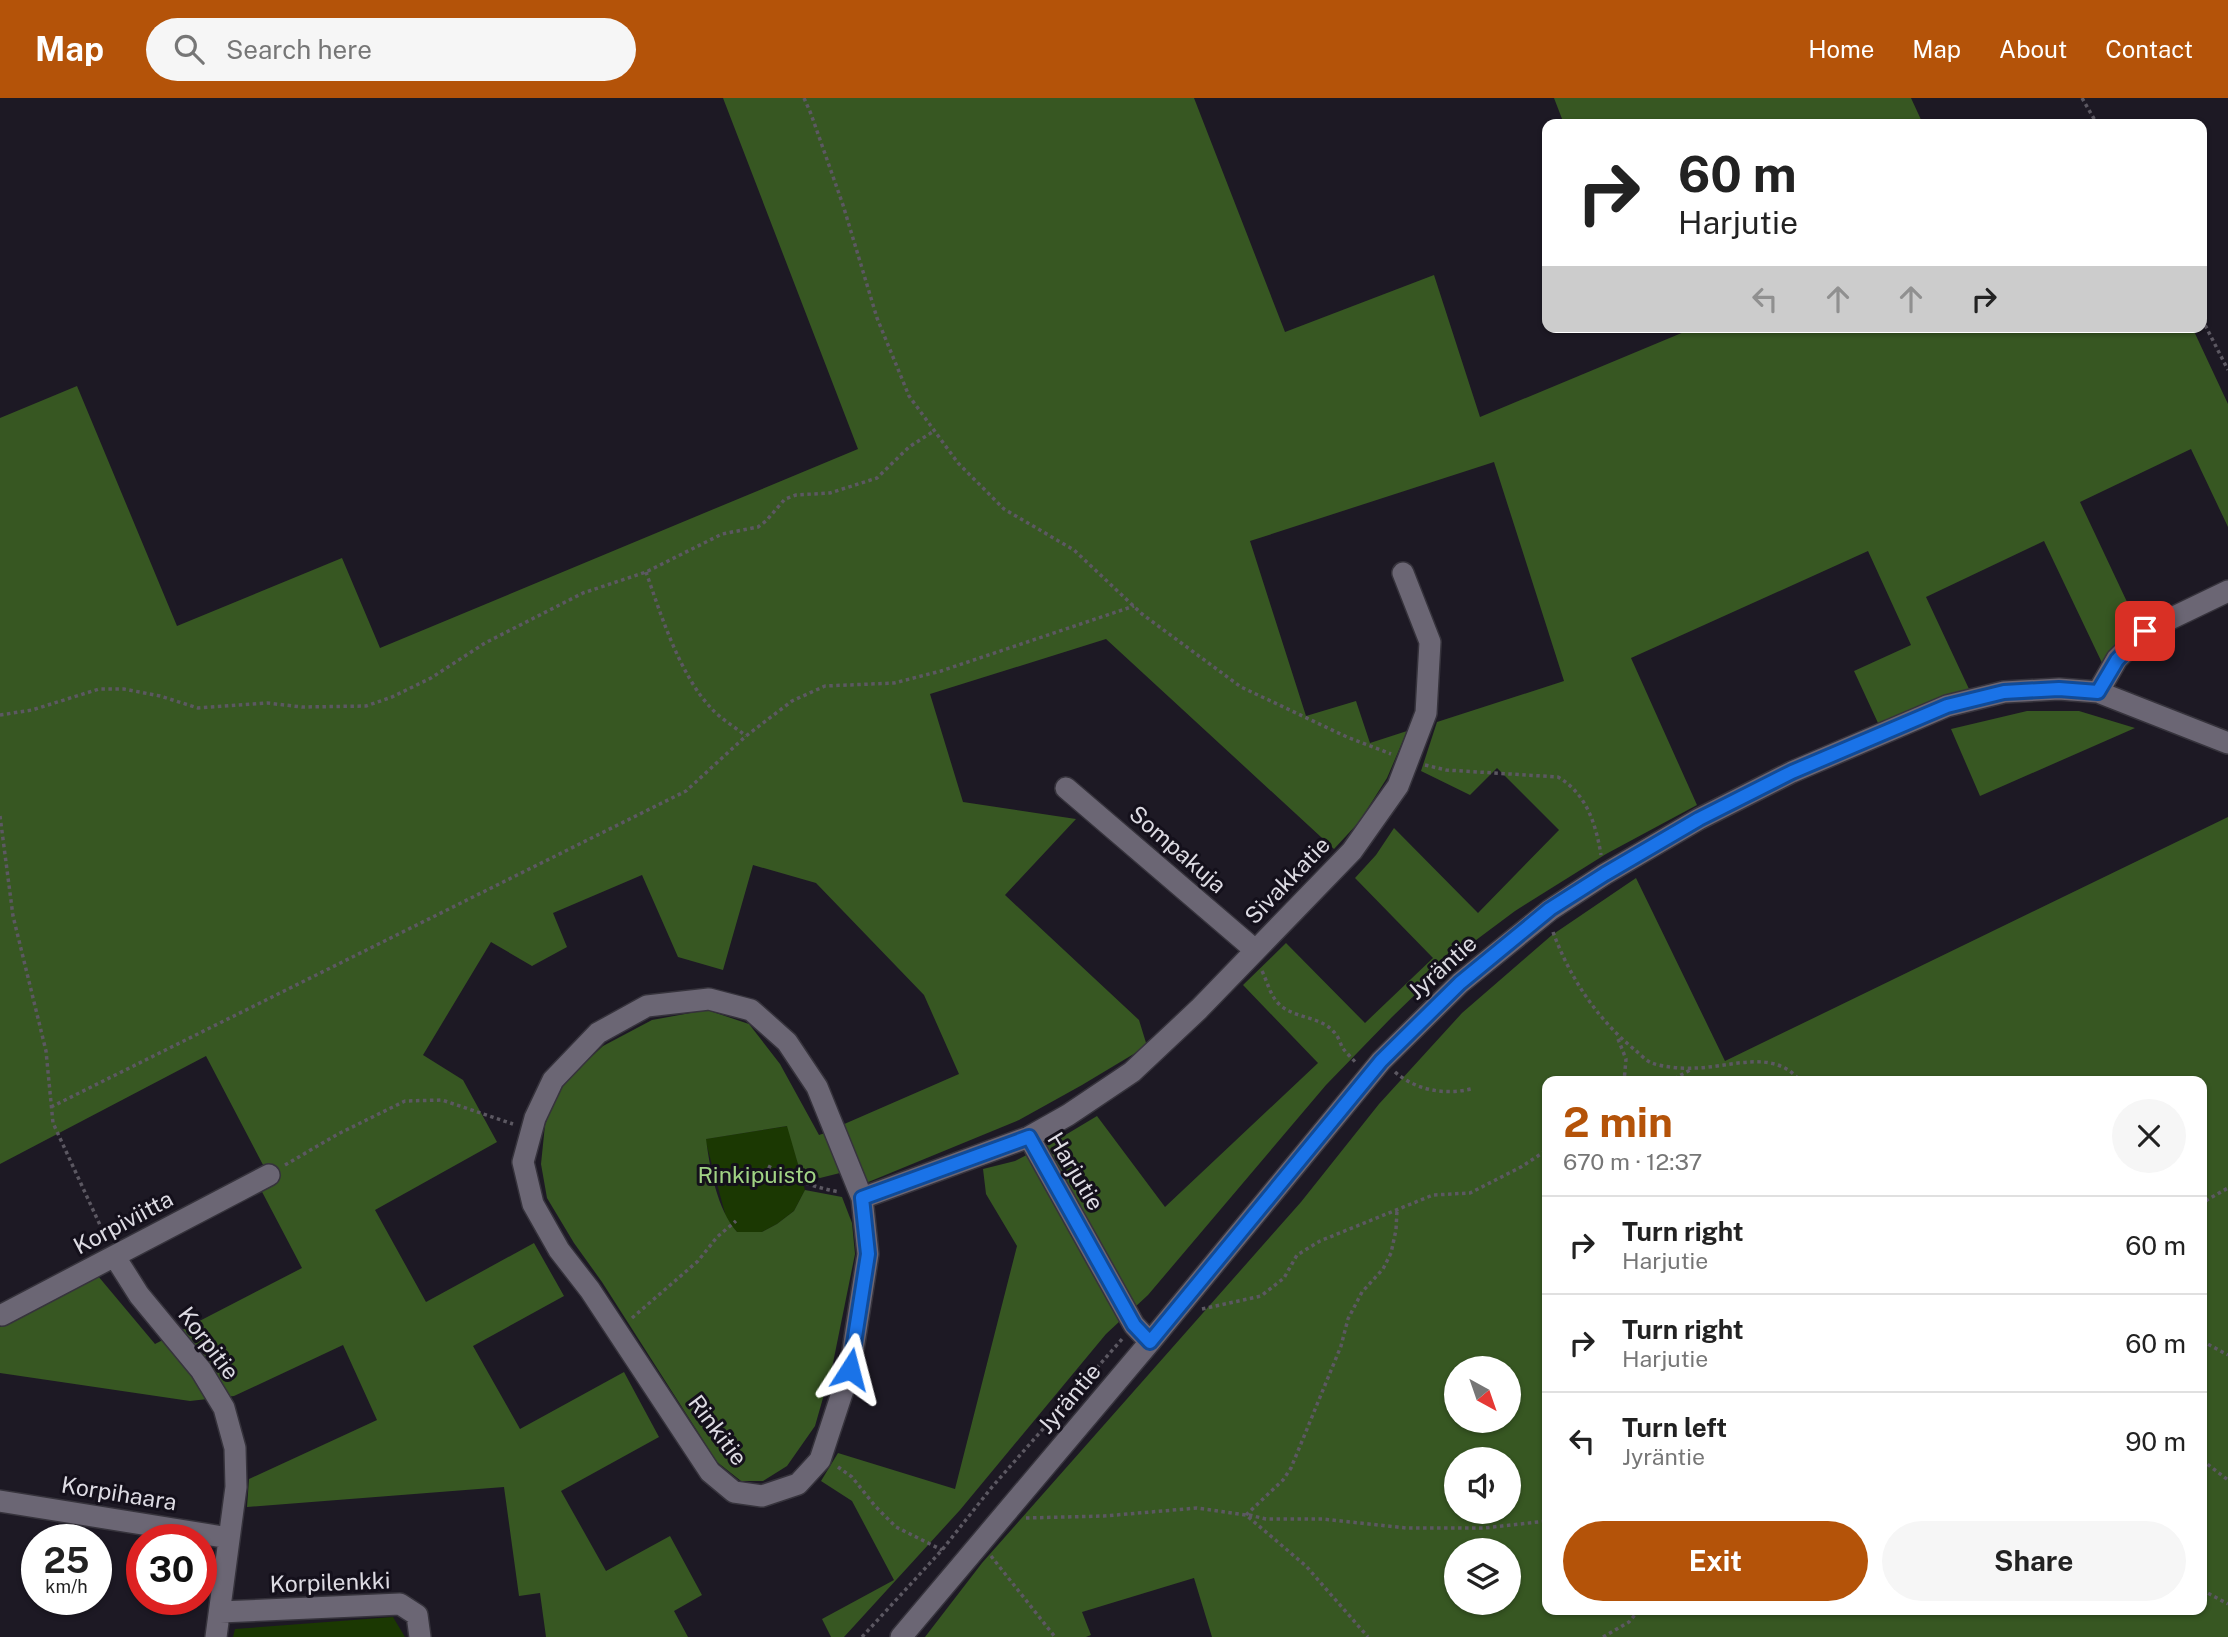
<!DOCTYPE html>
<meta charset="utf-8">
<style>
body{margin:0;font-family:"Public Sans",sans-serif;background:#f6f6f6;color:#222;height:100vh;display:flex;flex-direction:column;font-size:26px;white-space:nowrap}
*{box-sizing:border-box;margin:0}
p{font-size:23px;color:#767676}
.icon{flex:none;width:38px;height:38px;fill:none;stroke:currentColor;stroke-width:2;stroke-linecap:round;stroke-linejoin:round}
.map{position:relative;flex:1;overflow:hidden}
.panel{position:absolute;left:1542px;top:978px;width:665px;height:539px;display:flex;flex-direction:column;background:#fff;border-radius:14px;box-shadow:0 2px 5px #0004}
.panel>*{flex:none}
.top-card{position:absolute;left:1542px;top:21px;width:665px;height:214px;border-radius:14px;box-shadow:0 2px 5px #0004;background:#fff;color:#222;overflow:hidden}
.needle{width:46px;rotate:140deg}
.buttons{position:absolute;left:1444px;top:1258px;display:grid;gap:14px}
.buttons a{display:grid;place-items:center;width:77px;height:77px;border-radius:50%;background:#fff;box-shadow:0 2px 5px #0004;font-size:35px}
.speed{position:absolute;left:21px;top:1426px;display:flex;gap:14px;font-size:35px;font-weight:700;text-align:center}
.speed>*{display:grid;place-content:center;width:91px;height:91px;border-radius:50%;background:#fff;box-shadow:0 2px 5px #0004;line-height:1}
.speed small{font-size:18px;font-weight:400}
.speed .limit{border:10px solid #d22;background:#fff;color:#111}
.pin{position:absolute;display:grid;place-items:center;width:60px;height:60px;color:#fff;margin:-30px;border-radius:14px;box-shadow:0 4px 10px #0006}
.me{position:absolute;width:77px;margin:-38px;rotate:9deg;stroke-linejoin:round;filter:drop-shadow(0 0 5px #0008)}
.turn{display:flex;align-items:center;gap:24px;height:147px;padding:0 21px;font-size:32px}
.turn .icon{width:91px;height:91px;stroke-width:2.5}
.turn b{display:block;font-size:49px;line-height:60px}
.lanes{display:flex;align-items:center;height:66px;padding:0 21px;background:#0003;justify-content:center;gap:35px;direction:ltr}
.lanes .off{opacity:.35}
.round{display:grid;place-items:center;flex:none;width:74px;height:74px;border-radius:37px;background:#f6f6f6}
.overview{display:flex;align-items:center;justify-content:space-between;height:119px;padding:0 21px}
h1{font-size:42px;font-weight:700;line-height:52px;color:#b45309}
.button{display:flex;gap:14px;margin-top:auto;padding:14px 21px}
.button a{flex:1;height:80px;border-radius:42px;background:#b45309;color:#fff;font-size:28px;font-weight:700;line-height:80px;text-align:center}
.button a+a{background:#f6f6f6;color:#222}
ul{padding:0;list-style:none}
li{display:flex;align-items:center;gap:21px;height:98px;padding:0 21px;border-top:2px solid #e0e0e0}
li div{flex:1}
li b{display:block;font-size:26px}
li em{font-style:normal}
header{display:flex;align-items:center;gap:42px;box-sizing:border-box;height:98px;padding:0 35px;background:#b45309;color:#fff}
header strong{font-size:33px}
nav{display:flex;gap:38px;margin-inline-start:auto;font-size:24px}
.search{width:490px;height:63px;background:#f6f6f6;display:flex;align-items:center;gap:18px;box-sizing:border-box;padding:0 24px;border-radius:38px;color:#767676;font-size:26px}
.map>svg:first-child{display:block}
</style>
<header>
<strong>Map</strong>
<div class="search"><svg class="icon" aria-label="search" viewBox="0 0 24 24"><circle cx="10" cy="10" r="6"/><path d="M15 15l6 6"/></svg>Search here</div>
<nav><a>Home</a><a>Map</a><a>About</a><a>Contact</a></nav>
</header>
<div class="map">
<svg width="2228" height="1539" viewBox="0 0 2228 1539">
<rect width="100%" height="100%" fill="#1d1924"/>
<path fill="#1b3802" d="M788,1028L805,1092L794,1113L777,1126L762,1134H737L727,1123L705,1041Z
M393,1519L405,1539H233L235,1531Z"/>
<path fill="#375722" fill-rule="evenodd" d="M723,0H1194L1285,234L1434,177L1480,319L1696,229H2192L2228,306V429L2191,351L2080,404L2136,523L2104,569L2044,443L1926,499L1969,591L1878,625L1854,573L1911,547L1868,453L1631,560L1697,707L1606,756L1515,813L1456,857L1392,919L1326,987L1148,1197L1106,1236L960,1412L844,1539H831L822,1521L894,1482L852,1403L821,1383L838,1355L955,1391L1017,1148L986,1096L983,1071L1015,1063L1067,1036L1097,1018L1165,1109L1318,965L1243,887L1286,845L1365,925L1433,860L1355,780L1376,757L1394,730L1478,815L1559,732L1497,670L1470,697L1421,673L1437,624L1564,583L1494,364L1250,443L1306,618L1356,603L1370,645L1407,633L1387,680L1359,724L1334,751L1106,541L930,596L963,704L1076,721L1005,797L1139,922L1147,948L1082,987L1019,1022L866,1085L842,1027L959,976L924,897L816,785L753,767L723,872L678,859L642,777L553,815L567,849L532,868L491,844L423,957L463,982L497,1044L375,1112L426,1204L534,1145L564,1198L473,1248L520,1331L624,1274L659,1339L561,1393L606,1473L670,1438L702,1497L674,1513L688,1539H546L540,1495L519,1498L504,1389L247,1409L249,1381L377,1322L343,1247L234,1298L190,1303L0,1275V1229L98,1178L155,1246L302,1170L260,1090L272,1084L206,958L0,1066V320L77,288L177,528L342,460L380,550L858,351Z
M1554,0H1911L1923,26H1564Z
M2027,613H2079L2135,630L1980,698L1951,631Z
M2228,719V1539H1212L1194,1480L1082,1514L1091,1537L1086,1539H925L982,1465L1301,1104L1379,1006L1462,915L1552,837L1636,780L1725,963ZM1547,984H2202V1512H1547ZM1508,1270V1323H1456V1270ZM1456,1362H1508V1414H1456ZM1508,1452V1505H1456V1452Z
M707,912L749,926L780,966L819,1037L825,1035L840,1075L820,1080L800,1073L787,1028L706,1041C710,1071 717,1111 737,1134H762L777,1126L794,1113L805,1092L842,1099L852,1125L855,1156L833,1265L815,1328L787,1368L763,1383H741L717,1364L602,1184L574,1145L547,1100L541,1066L545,1027L559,989L603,948L652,922Z"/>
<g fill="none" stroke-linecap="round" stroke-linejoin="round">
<defs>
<path id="street" d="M2098,594L2117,561L2145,533L2228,493
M1066,690L1255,852
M709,901L751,912L787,944L817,989L862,1100L868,1156L850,1271L820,1362L798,1386L762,1398L734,1394L710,1374L590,1192L559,1152L533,1106L523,1064L535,1020L553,982L598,935L647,908Z
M1029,1039L1134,1227L1150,1244
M862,1100L1029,1039L1068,1017L1132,974L1199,911L1352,753L1398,688L1426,615L1430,544L1403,475
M115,1159L139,1197L201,1272L224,1310L235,1350L236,1389L216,1539
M2,1217L269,1077
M0,1403L229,1440
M220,1514L400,1506L417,1517L420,1539
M901,1539L1150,1244L1381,963L1460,885L1550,812L1605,776L1699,721L1792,674L1947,608L2004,594L2059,591L2098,594L2228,645"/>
</defs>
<use href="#street" stroke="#36333c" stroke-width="24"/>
<path stroke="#5c5862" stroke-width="3.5" stroke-dasharray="3.5 3.5" stroke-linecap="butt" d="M804,0L811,16L843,107L877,220L909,298L958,365L1004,411L1074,452L1142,516L1241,589L1347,639L1391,656
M2082,0L2097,26
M2202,221L2228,272
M646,474C661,517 680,578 712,611C721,621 735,629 746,638
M0,617L32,612L99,591H124L160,598L198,610L267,605L302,609L366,608L392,599L431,580L485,545L583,495L646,474L722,436L758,429L766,423L785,401L796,397L830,395L877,380L909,349L934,333
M1425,667L1446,672L1558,679C1586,695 1596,726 1601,757
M0,718L13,818L46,953L53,1025L106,1140
M1553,834C1570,880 1597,921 1635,952C1640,956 1646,963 1652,965C1663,969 1682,971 1694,970C1730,970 1774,949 1801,984
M1262,873C1268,885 1270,898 1280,907C1296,921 1320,918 1334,934C1338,938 1340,944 1342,949C1346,955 1352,960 1357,966
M1618,941L1626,961L1624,984
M1395,974C1417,993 1445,997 1471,991
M1668,984L1692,971
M51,1009L686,693L746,638L792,603L825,588L894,585L941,573L1134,508
M285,1067L338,1036L405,1003L442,1002L513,1026
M768,1068C790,1080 815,1090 840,1094
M2202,1109L2207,1102L2228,1090
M1202,1211L1261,1198L1284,1180L1297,1157L1320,1143L1433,1097L1470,1095L1521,1069L1547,1052
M632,1220L698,1163L717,1139L736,1123
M2202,1243L2228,1257
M2202,1362L2228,1382
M838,1369L852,1379L875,1408L896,1429L942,1452
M1246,1417L1283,1382L1291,1370L1341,1248L1348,1221L1362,1194L1383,1171L1391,1155L1396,1132L1397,1112
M1249,1417L1266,1421H1323L1406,1430H1484L1547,1423
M1026,1420L1104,1418L1197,1410L1246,1417L1306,1468L1368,1539
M991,1458L1055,1539
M2202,1492L2228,1506
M862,1539L942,1452L992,1389L1123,1240
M1603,1539L1629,1524L1639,1512"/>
<use href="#street" stroke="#6b6674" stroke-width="21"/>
</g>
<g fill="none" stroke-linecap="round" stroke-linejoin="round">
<defs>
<path id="route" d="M850,1271L868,1156L862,1100L1029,1039L1134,1227L1150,1244L1381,963L1460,885L1550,811L1605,776L1699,721L1792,674L1947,608L2004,594L2059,591L2098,594L2117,562L2145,533"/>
</defs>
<use href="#route" stroke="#114b97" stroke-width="18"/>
<use href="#route" stroke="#1a73e8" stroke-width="12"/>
</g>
<g text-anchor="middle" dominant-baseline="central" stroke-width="6" stroke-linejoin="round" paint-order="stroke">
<g font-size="23" fill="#dddbe3" stroke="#14101b">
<text transform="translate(1178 751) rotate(41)">Sompakuja</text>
<text transform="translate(1287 782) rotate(-46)">Sivakkatie</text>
<text transform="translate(1442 869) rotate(-42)">Jyräntie</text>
<text transform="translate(1076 1073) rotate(59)">Harjutie</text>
<text transform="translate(123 1124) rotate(-28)">Korpiviitta</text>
<text transform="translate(209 1245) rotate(53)">Korpitie</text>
<text transform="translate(1069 1300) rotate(-50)">Jyräntie</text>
<text transform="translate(718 1332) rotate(53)">Rinkitie</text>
<text transform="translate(119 1395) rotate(9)">Korpihaara</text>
<text transform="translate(330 1484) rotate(-2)">Korpilenkki</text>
</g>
<g font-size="23" fill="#a1d384" stroke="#14101b">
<text x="757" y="1076">Rinkipuisto</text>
</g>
</g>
</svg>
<div class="buttons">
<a><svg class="needle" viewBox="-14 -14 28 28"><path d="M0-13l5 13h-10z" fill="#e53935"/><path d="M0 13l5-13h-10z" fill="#767676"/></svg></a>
<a><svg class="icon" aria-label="sound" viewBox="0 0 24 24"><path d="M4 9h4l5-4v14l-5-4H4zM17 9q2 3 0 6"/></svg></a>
<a><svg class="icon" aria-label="layers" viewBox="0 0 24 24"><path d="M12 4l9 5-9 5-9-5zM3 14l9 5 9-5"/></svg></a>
</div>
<div class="speed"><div>25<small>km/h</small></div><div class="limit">30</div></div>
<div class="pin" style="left:2145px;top:533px;background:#d93025"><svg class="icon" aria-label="arrive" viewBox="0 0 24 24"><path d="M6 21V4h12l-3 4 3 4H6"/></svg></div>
<svg class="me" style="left:850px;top:1271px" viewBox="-20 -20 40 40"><path d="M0-17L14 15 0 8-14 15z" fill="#1a73e8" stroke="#fff" stroke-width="4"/></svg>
<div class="top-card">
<div class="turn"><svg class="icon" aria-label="right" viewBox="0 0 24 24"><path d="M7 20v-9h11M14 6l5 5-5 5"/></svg><div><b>60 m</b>Harjutie</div></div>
<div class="lanes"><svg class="icon off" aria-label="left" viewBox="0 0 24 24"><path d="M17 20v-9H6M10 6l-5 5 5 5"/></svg><svg class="icon off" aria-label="ahead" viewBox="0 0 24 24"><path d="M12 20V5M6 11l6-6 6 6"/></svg><svg class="icon off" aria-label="ahead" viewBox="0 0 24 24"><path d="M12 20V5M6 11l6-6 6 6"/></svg><svg class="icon" aria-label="right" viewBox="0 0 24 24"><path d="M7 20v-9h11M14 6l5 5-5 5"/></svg></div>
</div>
<section class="panel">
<div class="overview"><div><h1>2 min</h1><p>670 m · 12:37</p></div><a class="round"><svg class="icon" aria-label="close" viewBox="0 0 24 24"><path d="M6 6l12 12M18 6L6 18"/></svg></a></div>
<ul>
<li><svg class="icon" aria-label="right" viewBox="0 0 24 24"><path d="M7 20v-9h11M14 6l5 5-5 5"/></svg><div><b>Turn right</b><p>Harjutie</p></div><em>60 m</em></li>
<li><svg class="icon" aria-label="right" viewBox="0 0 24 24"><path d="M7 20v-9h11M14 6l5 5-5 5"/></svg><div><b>Turn right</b><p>Harjutie</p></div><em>60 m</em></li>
<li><svg class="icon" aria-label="left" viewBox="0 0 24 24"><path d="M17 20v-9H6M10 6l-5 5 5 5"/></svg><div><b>Turn left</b><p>Jyräntie</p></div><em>90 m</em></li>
</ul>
<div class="button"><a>Exit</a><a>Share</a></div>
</section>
</div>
